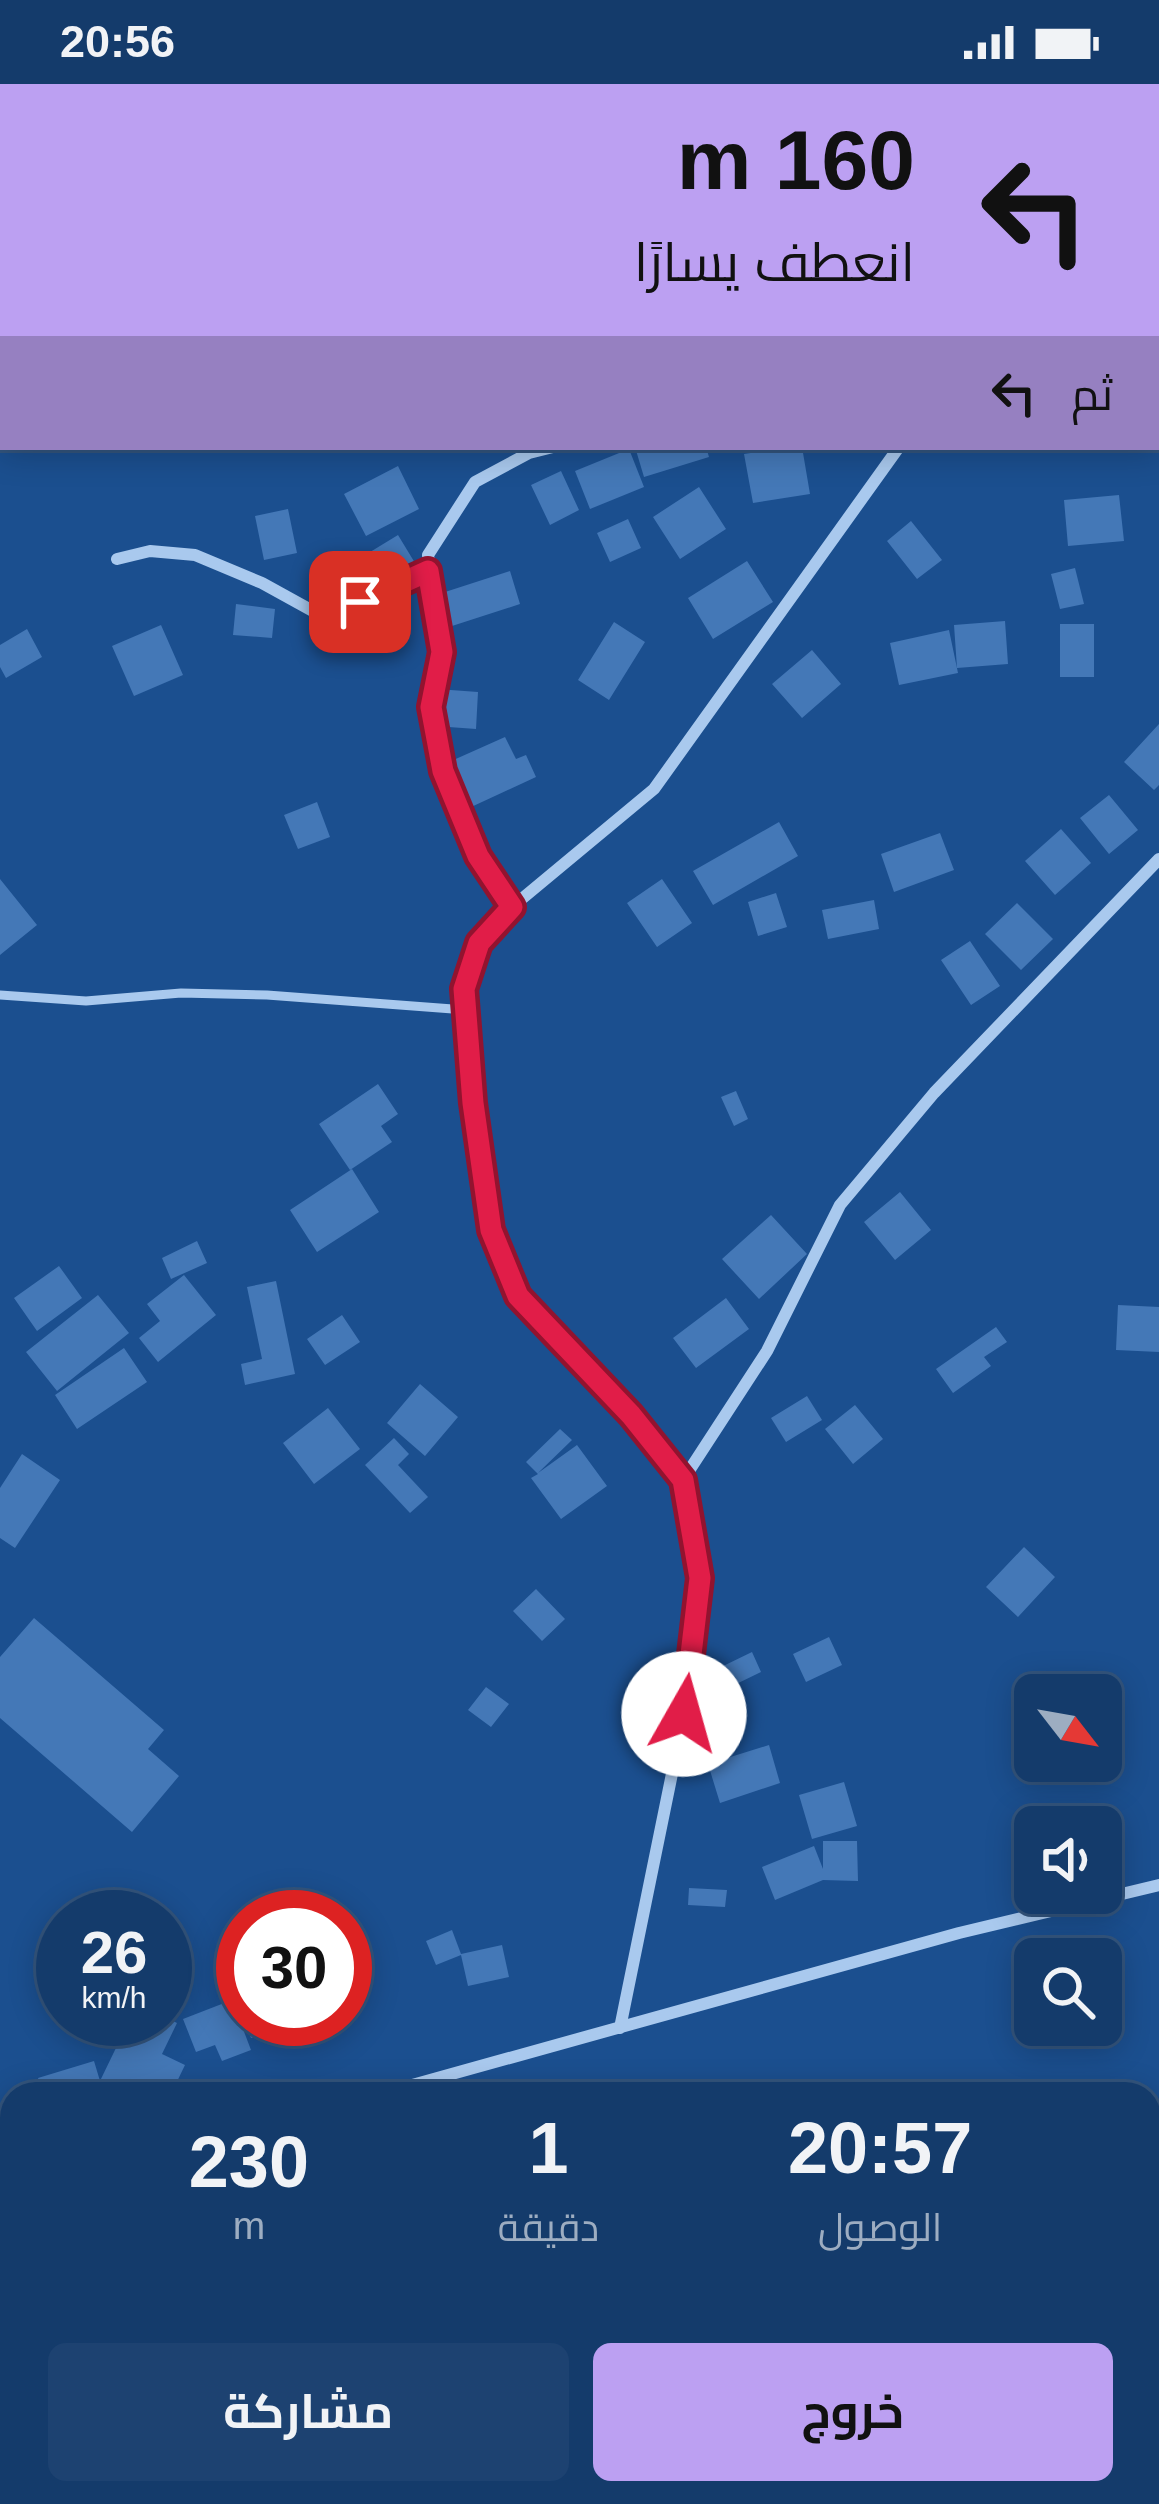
<!DOCTYPE html>
<html lang="ar">
<meta charset="utf-8">
<style>
body{margin:0;font-family:Arial,Cairo,sans-serif;background:#1d4271;color:#f1f3f6;direction:rtl;height:100vh;display:flex;flex-direction:column;font-size:45px;white-space:nowrap}
*{box-sizing:border-box;margin:0}
p{font-size:39px;color:#9dadc1}
.icon{flex:none;width:66px;height:66px;fill:none;stroke:currentColor;stroke-width:2;stroke-linecap:round;stroke-linejoin:round}
.map{position:relative;flex:1;overflow:hidden;direction:ltr}
.drawer{position:absolute;left:0px;top:1998px;width:1161px;height:423px;display:flex;flex-direction:column;background:#143b6b;border-radius:36px 36px 0 0;box-shadow:0 6px 30px #0003,0 0 0 3px #33557e;direction:rtl}
.drawer>*{flex:none}
.hud{position:absolute;left:0px;top:0px;width:1161px;height:366px;box-shadow:0 6px 30px #0003,0 0 0 3px #33557e;direction:rtl;background:#bca0f2;color:#111;overflow:hidden}
.needle{width:78px;rotate:121deg}
.fabs{position:absolute;left:1014px;top:1590px;display:grid;gap:24px}
.fabs a{display:grid;place-items:center;width:108px;height:108px;border-radius:18px;background:#143b6b;box-shadow:0 6px 30px #0003,0 0 0 3px #33557e;font-size:60px}
.speed{position:absolute;left:36px;top:1806px;display:flex;gap:24px;font-size:60px;font-weight:700;text-align:center}
.speed>*{display:grid;place-content:center;width:156px;height:156px;border-radius:50%;background:#143b6b;box-shadow:0 6px 30px #0003,0 0 0 3px #33557e;line-height:1}
.speed small{font-size:30px;font-weight:400}
.speed .limit{border:18px solid #d22;background:#fff;color:#111}
.pin{position:absolute;display:grid;place-items:center;width:102px;height:102px;color:#fff;margin:-51px;border-radius:24px;box-shadow:0 6px 18px #0006}
.me{position:absolute;width:132px;margin:-66px;rotate:7deg;stroke-linejoin:round;filter:drop-shadow(0 0 9px #0008)}
.turn{display:flex;align-items:center;gap:42px;height:252px;padding:0 48px;font-size:54px}
.turn .icon{width:156px;height:156px;stroke-width:2.5}
.turn b{display:block;font-size:84px;line-height:102px}
.then{display:flex;align-items:center;height:114px;padding:0 48px;background:#0003;gap:24px;font-size:45px}
.eta{display:flex;justify-content:space-evenly;align-items:center;height:204px;text-align:center}
.eta b{font-size:72px;font-weight:700;line-height:84px}
.action{display:flex;gap:24px;margin-top:auto;padding:24px 48px}
.action a{flex:1;height:138px;border-radius:18px;background:#bca0f2;color:#111;font-size:48px;font-weight:700;line-height:138px;text-align:center}
.action a+a{background:#1d4271;color:#f1f3f6}
.status{display:flex;justify-content:space-between;align-items:center;height:84px;padding:0 60px;background:#143b6b;direction:ltr}
.status svg{height:33px;fill:currentColor}
.map>svg:first-child{display:block}
</style>
<div class="status"><b>20:56</b><svg viewBox="0 0 49 12"><path d="M0 12V9h3v3zM5 12V6h3v6zM10 12V3h3v9zM15 12V0h3v12zM26 1h20v11H26zM47 4h2v5h-2z"/></svg></div>
<div class="map">
<svg width="1159" height="2420" viewBox="0 0 1159 2420">
<rect width="100%" height="100%" fill="#1b4f8f"/>
<path fill="#4478b7" d="M635,363H706L709,373L644,393Z
M789,363H802L810,410L753,419L744,370Z
M629,365L644,403L590,425L575,387Z
M398,382L419,425L366,452L344,410Z
M561,387L579,426L550,441L531,401Z
M699,403L726,445L680,475L653,433Z
M1119,411L1124,457L1068,462L1064,416Z
M288,425L297,469L264,476L255,432Z
M628,435L641,464L610,478L597,449Z
M911,437L942,476L917,495L887,457Z
M398,451L415,479L328,532L311,504Z
M747,477L773,518L713,555L688,514Z
M1075,484L1084,520L1060,525L1051,490Z
M510,487L520,520L452,542L442,509Z
M236,520L275,525L272,554L233,551Z
M1005,537L1008,580L957,584L954,541Z
M614,538L645,558L609,616L578,596Z
M1060,540H1094V593H1060Z
M161,541L183,591L134,612L112,562Z
M27,545L42,573L6,594L0,583V561Z
M949,546L958,589L899,601L890,559Z
M812,566L841,600L802,634L772,600Z
M437,605L478,608L476,645L435,642Z
M1159,640V701L1154,706L1124,678Z
M505,653L516,675L526,671L536,693L469,724L449,678Z
M1109,711L1138,746L1109,770L1080,734Z
M317,718L330,753L298,765L284,731Z
M779,738L798,772L713,821L693,787Z
M1061,745L1091,779L1055,811L1025,777Z
M940,749L954,786L894,808L881,770Z
M0,795L37,841L0,871Z
M662,795L692,839L657,863L627,819Z
M776,809L787,843L758,852L748,818Z
M874,816L879,845L828,855L822,826Z
M1017,819L1053,855L1021,886L985,850Z
M970,857L1000,902L971,921L941,876Z
M378,1000L398,1030L381,1042L392,1058L350,1086L319,1040Z
M736,1007L748,1035L734,1042L721,1013Z
M352,1085L379,1128L317,1168L290,1126Z
M900,1108L931,1146L895,1176L864,1138Z
M771,1131L807,1170L759,1215L722,1175Z
M197,1157L207,1179L171,1195L162,1174Z
M59,1182L82,1214L37,1247L14,1214Z
M184,1191L216,1231L158,1278L139,1254L160,1237L147,1220Z
M276,1197L295,1290L245,1301L241,1280L262,1275L247,1203Z
M98,1211L129,1249L57,1307L26,1268Z
M726,1214L749,1245L696,1284L673,1254Z
M1118,1221L1159,1223V1268L1116,1266Z
M342,1231L360,1258L325,1281L307,1255Z
M996,1243L1007,1258L984,1273L991,1282L953,1309L936,1285Z
M124,1264L147,1298L77,1345L55,1311Z
M420,1300L458,1333L425,1372L387,1339Z
M807,1312L822,1336L786,1358L771,1334Z
M855,1321L883,1355L853,1380L825,1345Z
M328,1324L360,1365L314,1400L283,1359Z
M560,1345L572,1356L538,1389L577,1361L607,1402L561,1435L531,1394L538,1390L526,1378Z
M394,1354L409,1370L398,1381L428,1413L410,1429L365,1381Z
M22,1370L60,1396L15,1464L0,1454V1404Z
M1024,1463L1055,1493L1018,1533L986,1503Z
M536,1505L565,1535L542,1557L513,1527Z
M34,1534L164,1646L148,1665L179,1692L132,1748L0,1634V1573Z
M829,1553L842,1581L806,1598L793,1570Z
M752,1568L761,1588L726,1605L717,1585Z
M486,1603L509,1620L491,1643L468,1626Z
M769,1661L780,1699L720,1719L708,1680Z
M844,1698L857,1742L812,1755L799,1711Z
M823,1757H857L858,1797L823,1796L775,1816L762,1783L814,1762L823,1785Z
M689,1804L727,1806L725,1823L688,1821Z
M452,1846L461,1870L502,1861L509,1893L468,1902L461,1871L436,1881L426,1857Z
M232,1916L251,1966L222,1977L215,1961L196,1968L183,1935Z
M165,1933L177,1939L162,1970L185,1981L171,2010H117L101,2002L103,2010H43L38,1994L94,1977L100,1997L130,1935Z
M244,1935H295L296,1938L251,1954Z
M299,1935H332V1936L302,1945Z"/>
<g fill="none" stroke-linecap="round" stroke-linejoin="round">
<path stroke="#a9c9ee" stroke-width="9" d="M0,911L86,917L181,909L267,911L466,926"/>
<path stroke="#a9c9ee" stroke-width="12" d="M418,3L423,0
M0,187L3,185
M1158,233L1159,234
M117,475L150,467L195,471L262,499L320,531L341,529L428,487
M512,823L478,772L443,687L431,623L442,568L428,471L475,398L529,369L553,363
M683,1396L767,1267L840,1121L934,1009L1159,775
M620,1944L684,1631L700,1494L683,1396L631,1331L518,1212L491,1146L473,1019L464,905L479,859L512,823L654,705L899,363
M380,2010L959,1849L1159,1801
M0,2094L12,2092"/>
</g>
<g fill="none" stroke-linecap="round" stroke-linejoin="round">
<defs>
<path id="route" d="M360,518L428,487L442,568L431,623L443,687L478,772L512,823L479,859L464,905L473,1019L491,1146L518,1212L631,1331L683,1396L700,1494L684,1630"/>
</defs>
<use href="#route" stroke="#92132f" stroke-width="30"/>
<use href="#route" stroke="#e11d48" stroke-width="21"/>
</g>
</svg>
<div class="fabs">
<a><svg class="needle" viewBox="-14 -14 28 28"><path d="M0-13l5 13h-10z" fill="#e53935"/><path d="M0 13l5-13h-10z" fill="#9dadc1"/></svg></a>
<a><svg class="icon" aria-label="sound" viewBox="0 0 24 24"><path d="M4 9h4l5-4v14l-5-4H4zM17 9q2 3 0 6"/></svg></a>
<a><svg class="icon" aria-label="search" viewBox="0 0 24 24"><circle cx="10" cy="10" r="6"/><path d="M15 15l6 6"/></svg></a>
</div>
<div class="speed"><div>26<small>km/h</small></div><div class="limit">30</div></div>
<div class="pin" style="left:360px;top:518px;background:#d93025"><svg class="icon" aria-label="arrive" viewBox="0 0 24 24"><path d="M6 21V4h12l-3 4 3 4H6"/></svg></div>
<svg class="me" style="left:684px;top:1630px" viewBox="-20 -20 40 40"><circle r="19" fill="#fff"/><path d="M0-13L10 11 0 6-10 11z" fill="#e11d48"/></svg>
<div class="hud">
<div class="turn"><svg class="icon" aria-label="left" viewBox="0 0 24 24"><path d="M17 20v-9H6M10 6l-5 5 5 5"/></svg><div><b>160 m</b>انعطف يسارًا</div></div>
<div class="then">ثم<svg class="icon" aria-label="left" viewBox="0 0 24 24"><path d="M17 20v-9H6M10 6l-5 5 5 5"/></svg></div>
</div>
<section class="drawer">
<div class="eta">
<div><b>20:57</b><p>الوصول</p></div>
<div><b>1</b><p>دقيقة</p></div>
<div><b>230</b><p>m</p></div>
</div>
<div class="action"><a>خروج</a><a>مشاركة</a></div>
</section>
</div>
